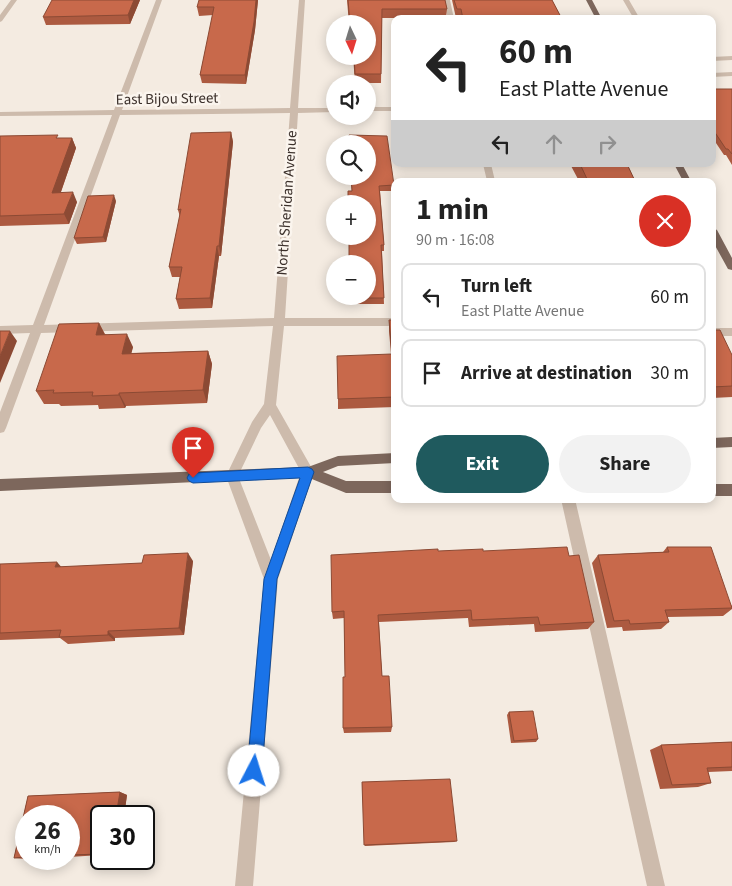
<!DOCTYPE html>
<meta charset="utf-8">
<style>
body{margin:0;font-family:"Source Sans 3",sans-serif;background:#f2f2f2;color:#222;height:100vh;display:flex;flex-direction:column;font-size:19px;white-space:nowrap}
*{box-sizing:border-box;margin:0}
p{font-size:16px;color:#767676}
.icon{flex:none;width:28px;height:28px;fill:none;stroke:currentColor;stroke-width:2;stroke-linecap:round;stroke-linejoin:round}
.map{position:relative;flex:1;overflow:hidden}
.panel{position:absolute;left:391px;top:178px;width:325px;height:325px;display:flex;flex-direction:column;background:#fff;border-radius:10px;box-shadow:0 2px 12px #0003}
.panel>*{flex:none}
.hud{position:absolute;left:391px;top:15px;width:325px;height:152px;border-radius:10px;box-shadow:0 2px 12px #0003;background:#fff;color:#222;overflow:hidden}
.needle{width:32px;rotate:176deg}
.fabs{position:absolute;left:326px;top:15px;display:grid;gap:10px}
.fabs a{display:grid;place-items:center;width:50px;height:50px;border-radius:50%;background:#fff;box-shadow:0 2px 12px #0003;font-size:25px}
.speed{position:absolute;left:15px;top:805px;display:flex;gap:10px;font-size:25px;font-weight:700;text-align:center}
.speed>*{display:grid;place-content:center;width:65px;height:65px;border-radius:50%;background:#fff;box-shadow:0 2px 12px #0003;line-height:1}
.speed small{font-size:12px;font-weight:400}
.speed .limit{border:2px solid #111;border-radius:8px;background:#fff;color:#111}
.pin{position:absolute;display:grid;place-items:center;width:42px;height:42px;color:#fff;margin:-51px -21px;border-radius:50% 50% 50% 0;rotate:-45deg;box-shadow:0 0 5px #0007}
.pin .icon{rotate:45deg}
.me{position:absolute;width:55px;margin:-28px;rotate:5deg;stroke-linejoin:round;filter:drop-shadow(0 0 4px #0008)}
.turn{display:flex;align-items:center;gap:18px;height:105px;padding:0 25px;font-size:22px}
.turn .icon{width:65px;height:65px;stroke-width:2.5}
.turn b{display:block;font-size:35px;line-height:42px}
.lanes{display:flex;align-items:center;height:48px;padding:0 25px;background:#0003;justify-content:center;gap:25px;direction:ltr}
.lanes .off{opacity:.35}
.round{display:grid;place-items:center;flex:none;width:52px;height:52px;border-radius:26px;background:#f2f2f2}
.headline{display:flex;align-items:center;justify-content:space-between;height:85px;padding:0 25px}
h1{font-size:30px;font-weight:700;line-height:38px}
.cta{display:flex;gap:10px;margin-top:auto;padding:10px 25px}
.cta a{flex:1;height:58px;border-radius:30px;background:#1f5a5e;color:#fff;font-size:20px;font-weight:700;line-height:58px;text-align:center}
.cta a+a{background:#f2f2f2;color:#222}
ul{padding:0;list-style:none}
li{display:flex;align-items:center;gap:15px;height:68px;margin:0 10px 8px;padding:0 15px;border:2px solid #e0e0e0;border-radius:10px}
li div{flex:1}
li b{display:block;font-size:19px}
li em{font-style:normal}
.map>svg:first-child{display:block}
</style>
<div class="map">
<svg width="732" height="886" viewBox="0 0 732 886">
<rect width="100%" height="100%" fill="#f4ebe1"/>
<g fill="none" stroke-linecap="round" stroke-linejoin="round">
<path fill="#cdbbac" fill-rule="evenodd" d="M11,0H17L2,21L0,22V15Z
M156,0H162L122,110L290,108L299,0H305L298,108H335V112L298,113L285,318H395V326H284L276,405L314,472L278,579L253,886H235L264,579L226,476L252,422L264,404L273,326L41,333L6,428L4,432L0,433V412L30,333L0,334V326L33,325L112,115L0,116V112L114,110ZM290,113L274,318L44,325L120,115ZM270,415L301,472L271,560L238,476L261,428Z
M444,0H450L454,19H448Z
M623,0H629L640,19H634Z
M732,56V60L712,61V57Z
M732,72V76L712,77V73Z
M368,107H395V111H368Z
M483,164H491L495,181H487Z
M712,328H732V336H712Z
M561,499H575L665,886H647Z"/>
<path fill="#7d675c" fill-rule="evenodd" d="M586,0H592L602,19H596Z
M674,164H682L691,181H683Z
M712,227L717,230L732,258V270L728,269L712,240Z
M732,437V447L712,448V438Z
M395,453V463L338,466L323,472L346,481H395V493H346L307,477L0,491V479L308,467L338,456Z
M712,484H732V496H712Z"/>
</g>
<path fill="#ac5a40" d="M140,0L130,24L46,25L43,17Z
M258,0L255,30L246,84L202,83L200,75L213,15L199,16L197,7Z
M347,0H445L447,9L446,18H382L381,83H355L353,56L368,24H349Z
M452,0H552L562,19H460V18H456Z
M712,89H732V165L726,155H724L712,137Z
M231,132L233,142L221,256H219L212,308L179,309L176,299L180,277H172L169,267L180,217L178,210Z
M0,136L59,138H72L76,148L61,192L77,202L69,224L0,226Z
M570,164H627L635,181H579Z
M351,176L394,185L393,191H380L384,245V251H382L384,304H350L352,191Z
M116,201L106,242L77,244L74,238Z
M389,320H395V407L338,409V399L391,354L389,331Z
M99,323L105,334L133,347L131,353L208,351L212,364L207,403L126,406L125,408L99,409L98,405L61,406L59,404H44L36,391Z
M712,330L732,355V397L712,398Z
M667,547L732,606V609L723,616L667,617L669,622L661,629L623,631L622,627L607,628L592,563L598,555L663,552Z
M438,551H483L569,556L594,622L588,629L535,632L534,624L469,627L468,618L379,622L382,676L392,727L391,732L344,733L343,728L345,677L344,618L333,619L332,612Z
M193,561L184,635L115,638V641L68,644L60,638L0,640V564L61,567Z
M509,712L538,739L536,742L511,743L507,715Z
M732,742V771L708,772L711,783L698,787L660,789L650,750L661,745Z
M362,782L457,841L454,842L365,846Z
M120,792L127,795L124,816H101V855L69,857V816H26V859H30H25L14,858L28,796Z"/>
<path fill="#8c4a34" d="M134,0H140L130,24L128,15Z
M256,0H258L255,30L246,84L245,75Z
M231,132L233,142L221,256L219,246Z
M72,138L76,148L57,203L52,193Z
M73,192L77,202L69,224L64,214Z
M114,195L116,201L106,242L103,237Z
M217,246L219,256L212,308L210,298Z
M99,323L106,337L96,335Z
M10,331L17,341L0,383V356Z
M127,334L133,347L128,367L122,354Z
M208,351L212,364L207,403L203,390Z
M119,393L126,406L125,408L119,395Z
M188,553L193,561L184,635L179,628Z
M57,562L64,570L55,567Z
M108,631L115,638V641L108,635Z
M120,792L127,795L124,816H116Z"/>
<path fill="#c8694b" stroke="#8c4a34" d="M52,0H134L128,15L43,17Z
M199,0H256L254,22L245,75H200L214,7H197Z
M348,0H445L447,9H382L381,74H355L354,56H368V24H350Z
M454,0H552L562,19H535L534,16L490,18V19H463L461,9H457Z
M712,89H732V154L728,149H726L712,128Z
M231,132L219,246H217L210,298L176,299L182,267H169L181,209L178,210L191,133Z
M58,135L56,138H72L52,193L73,192L64,214L0,216V136Z
M349,135L387,136L394,185L379,186L384,245H381L384,298H350V296H368V264H349V236H368V204H348V191H352L351,176H368V144H349Z
M580,164H627L635,181H588Z
M114,195L103,237L74,238L88,196Z
M389,320H395V397L338,399L337,356L392,354Z
M99,323L96,335L127,334L122,354L208,351L203,390L119,393V395L92,396L93,392L53,393L54,390L36,391L59,324Z
M712,330H720L732,355V386L712,387Z
M0,331H10L0,356Z
M567,547L569,556L579,555L594,622L540,625L538,617L472,620L471,610L378,615L382,676H389L392,727L343,728V677H345L344,611L332,612L331,555L438,549V551L483,549V551Z
M667,547H711L732,608L665,610L669,622L630,624L629,620L614,621L598,555L669,552Z
M188,553L179,628L108,631V635L59,637L61,630L0,633V564L57,562L55,567L142,563L144,555Z
M533,711L538,739L514,741L509,712Z
M732,742V767L707,768L711,783L672,785L661,745Z
M450,779L457,841L364,845L362,782Z
M120,792L116,816H101V854L69,855V816H26V857L14,858L28,796Z"/>
<path fill="#1a73e8" stroke="#114b97" d="M308,467L312,469L314,472L277,579L262,771L260,776L254,779L249,776L247,771L264,579L300,478L193,483L189,481L187,478L189,474L193,473Z"/>
<g text-anchor="middle" dominant-baseline="central" stroke-width="5" stroke-linejoin="round" paint-order="stroke">
<g font-size="15" fill="#3b302b" stroke="#fbf5ee">
<text transform="translate(167 99) rotate(-1)">East Bijou Street</text>
<text transform="translate(287 203) rotate(-86)">North Sheridan Avenue</text>
</g>
</g>
</svg>
<div class="fabs">
<a><svg class="needle" viewBox="-14 -14 28 28"><path d="M0-13l5 13h-10z" fill="#e53935"/><path d="M0 13l5-13h-10z" fill="#767676"/></svg></a>
<a><svg class="icon" aria-label="sound" viewBox="0 0 24 24"><path d="M4 9h4l5-4v14l-5-4H4zM17 9q2 3 0 6"/></svg></a>
<a><svg class="icon" aria-label="search" viewBox="0 0 24 24"><circle cx="10" cy="10" r="6"/><path d="M15 15l6 6"/></svg></a>
<a>+</a>
<a>−</a>
</div>
<div class="speed"><div>26<small>km/h</small></div><div class="limit">30</div></div>
<div class="pin" style="left:193px;top:478px;background:#d93025"><svg class="icon" aria-label="arrive" viewBox="0 0 24 24"><path d="M6 21V4h12l-3 4 3 4H6"/></svg></div>
<svg class="me" style="left:254px;top:771px" viewBox="-20 -20 40 40"><circle r="19" fill="#fff"/><path d="M0-13L10 11 0 6-10 11z" fill="#1a73e8"/></svg>
<div class="hud">
<div class="turn"><svg class="icon" aria-label="left" viewBox="0 0 24 24"><path d="M17 20v-9H6M10 6l-5 5 5 5"/></svg><div><b>60 m</b>East Platte Avenue</div></div>
<div class="lanes"><svg class="icon" aria-label="left" viewBox="0 0 24 24"><path d="M17 20v-9H6M10 6l-5 5 5 5"/></svg><svg class="icon off" aria-label="ahead" viewBox="0 0 24 24"><path d="M12 20V5M6 11l6-6 6 6"/></svg><svg class="icon off" aria-label="right" viewBox="0 0 24 24"><path d="M7 20v-9h11M14 6l5 5-5 5"/></svg></div>
</div>
<section class="panel">
<div class="headline"><div><h1>1 min</h1><p>90 m · 16:08</p></div><a class="round" style="background:#d93025;color:#fff"><svg class="icon" aria-label="close" viewBox="0 0 24 24"><path d="M6 6l12 12M18 6L6 18"/></svg></a></div>
<ul>
<li><svg class="icon" aria-label="left" viewBox="0 0 24 24"><path d="M17 20v-9H6M10 6l-5 5 5 5"/></svg><div><b>Turn left</b><p>East Platte Avenue</p></div><em>60 m</em></li>
<li><svg class="icon" aria-label="arrive" viewBox="0 0 24 24"><path d="M6 21V4h12l-3 4 3 4H6"/></svg><div><b>Arrive at destination</b></div><em>30 m</em></li>
</ul>
<div class="cta"><a>Exit</a><a>Share</a></div>
</section>
</div>
